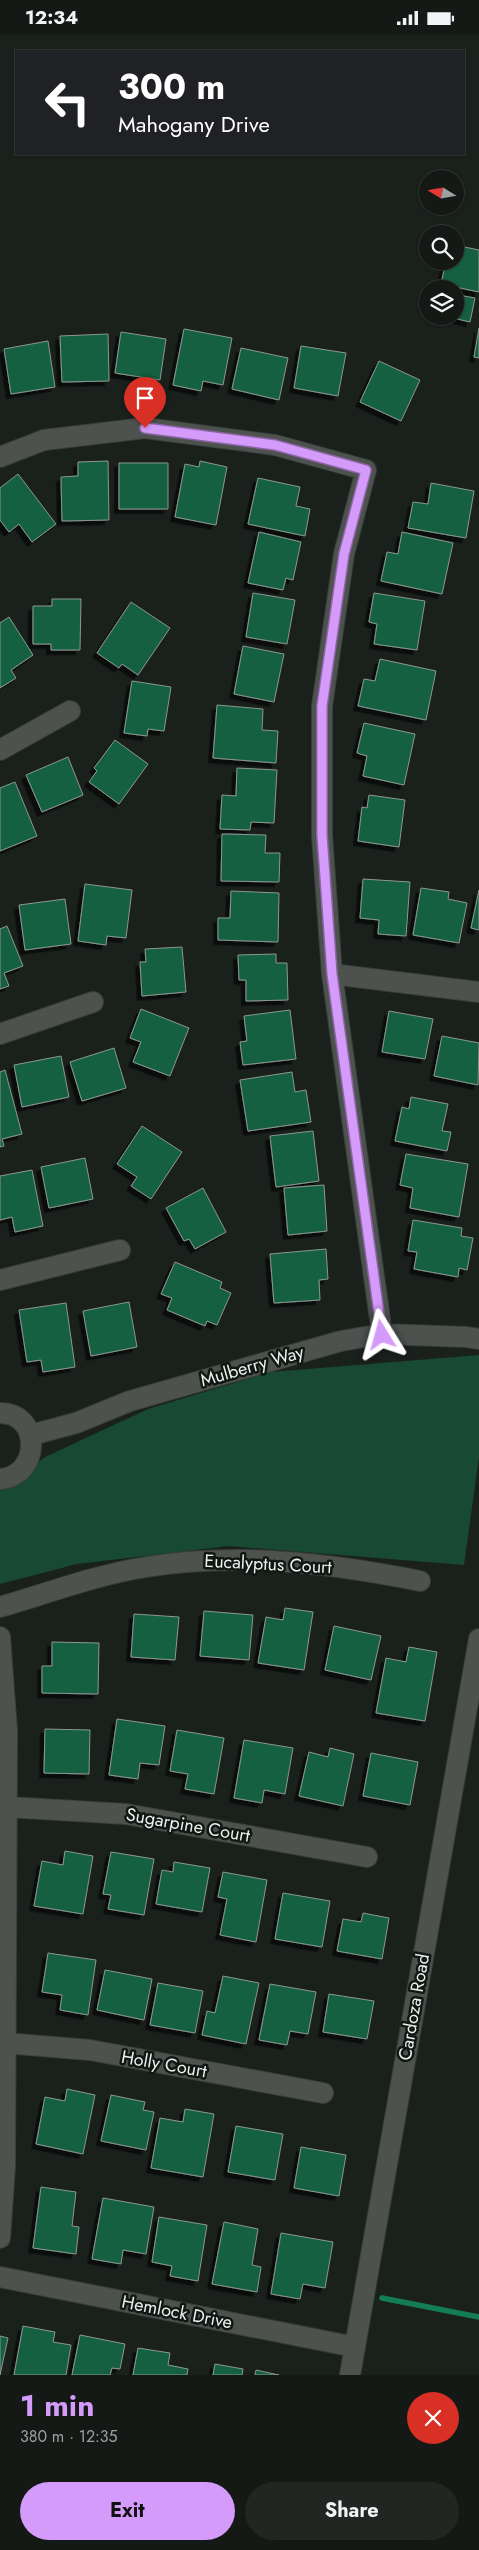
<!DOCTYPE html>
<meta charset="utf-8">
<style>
body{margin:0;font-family:Jost,sans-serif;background:#212623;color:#f1f3f6;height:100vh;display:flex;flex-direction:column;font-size:19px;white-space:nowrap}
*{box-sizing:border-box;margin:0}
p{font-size:16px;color:#9da0a1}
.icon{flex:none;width:28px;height:28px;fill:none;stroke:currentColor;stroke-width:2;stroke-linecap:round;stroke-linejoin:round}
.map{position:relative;height:2340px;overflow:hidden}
.panel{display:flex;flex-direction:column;background:#141916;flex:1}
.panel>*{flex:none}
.banner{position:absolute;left:15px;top:15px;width:450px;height:105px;border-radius:0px;box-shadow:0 1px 4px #0004,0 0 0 1px #333835;background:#202124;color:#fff;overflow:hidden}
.needle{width:32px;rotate:281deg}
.fabs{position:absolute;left:419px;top:135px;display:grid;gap:10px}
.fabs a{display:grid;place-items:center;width:45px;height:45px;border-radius:50%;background:#141916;box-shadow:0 1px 4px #0004,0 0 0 1px #333835;font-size:25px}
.pin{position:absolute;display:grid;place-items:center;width:42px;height:42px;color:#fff;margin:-51px -21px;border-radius:50% 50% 50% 0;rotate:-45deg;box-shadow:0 0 5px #0007}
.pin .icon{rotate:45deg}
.me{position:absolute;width:55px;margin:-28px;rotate:352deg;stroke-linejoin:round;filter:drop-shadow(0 0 4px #0008)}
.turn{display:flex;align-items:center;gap:18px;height:105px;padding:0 20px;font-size:22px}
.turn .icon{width:65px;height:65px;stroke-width:2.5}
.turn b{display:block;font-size:35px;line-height:42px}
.round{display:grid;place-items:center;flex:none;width:52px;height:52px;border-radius:26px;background:#212623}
.overview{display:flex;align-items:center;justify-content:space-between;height:85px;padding:0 20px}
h1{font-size:30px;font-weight:700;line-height:38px;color:#d59bfa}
.button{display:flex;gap:10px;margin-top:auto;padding:10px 20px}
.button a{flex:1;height:58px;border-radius:30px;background:#d59bfa;color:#111;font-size:20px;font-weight:700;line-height:58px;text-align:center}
.button a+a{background:#212623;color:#f1f3f6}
.status{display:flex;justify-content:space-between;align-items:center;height:35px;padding:0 25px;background:#141916;direction:ltr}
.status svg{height:14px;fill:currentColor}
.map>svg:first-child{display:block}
</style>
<div class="status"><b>12:34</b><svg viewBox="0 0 49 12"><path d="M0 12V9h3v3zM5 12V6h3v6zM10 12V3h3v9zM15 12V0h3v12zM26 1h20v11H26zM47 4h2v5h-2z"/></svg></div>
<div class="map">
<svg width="479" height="2340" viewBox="0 0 479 2340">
<defs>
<filter id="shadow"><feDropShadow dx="-4.5" dy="4.5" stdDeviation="0" flood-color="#0009"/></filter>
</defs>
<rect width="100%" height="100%" fill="#1a211d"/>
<path fill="#184933" d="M479,1320V1422L464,1530L229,1511L77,1529L0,1549V1453L19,1447L43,1423L148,1374L271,1337Z"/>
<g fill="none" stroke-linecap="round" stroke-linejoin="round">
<path stroke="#137e56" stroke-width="5.5" d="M382,2263L479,2282"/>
</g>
<path fill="#136142" stroke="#8d9791" filter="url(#shadow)" d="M455,210L479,215V257L441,249L446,226H455Z
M458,260L475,263L470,287L453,283Z
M479,293V323L474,322Z
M184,294L232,303L223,350L203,346L201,356L173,350Z
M121,297L166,304L160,345L115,338Z
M108,299L109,346L62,347L60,301Z
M48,306L55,352L11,359L4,314Z
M301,311L346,318L338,361L294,353Z
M241,313L288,323L279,365L232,354Z
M379,326L420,345L401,386L360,367Z
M108,426L109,485L62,486L61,442L78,441V427Z
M200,426L227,432L216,490L175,482L185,429L199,432Z
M119,428H168V474H119Z
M18,439L56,489L32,507L19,489L9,497L0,485V453Z
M258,443L300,452L296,471L310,474L305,501L248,489Z
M431,448L474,456L466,503L408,493L413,467L428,469Z
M259,497L301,507L293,545L286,543L283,555L248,548Z
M402,497L453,508L442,559L381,546L387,517L398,519Z
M253,558L295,565L287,609L246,602Z
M374,558L425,566L417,615L374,609L377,589L369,587Z
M52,564H81L80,615H51V609H33V571H52Z
M131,567L170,593L138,640L122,629L119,633L97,618Z
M9,582L33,620L11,635L16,643L0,653V588Z
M243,611L284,619L274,667L234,659Z
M380,624L436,636L426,685L358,671L364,644L375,646Z
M132,646L171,652L164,696L148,694L147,701L124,698Z
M217,670L263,674L262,695L278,696L276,728L213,723Z
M364,688L415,699L404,750L363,741L367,721L357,718Z
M115,705L148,729L119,769L89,747L97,736L94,733Z
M68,722L83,760L42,777L26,740Z
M237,733L277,735L274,788L251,787L250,795L220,794L222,760L236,761Z
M15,747L37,801L0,816V753Z
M369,760L405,765L399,812L358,806L362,772L367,773Z
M222,799L266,800L265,818H280L279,847L221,846Z
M363,844L410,847L406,901L378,899L379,885L360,883Z
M85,849L132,855L126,903L107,901L106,910L78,906Z
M421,853L449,857L448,864L467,868L459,908L413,900Z
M479,855V895L471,893Z
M231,856L279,858L278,907L218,905V883H230Z
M65,864L71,909L25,915L19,870Z
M7,891L23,931L4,938L9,951L0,954V894Z
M182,912L186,957L142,961L140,927H146L145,914Z
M276,919V928H287L288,965L246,966V945H239L238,920Z
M141,974L189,993L170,1041L133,1027L141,1007L130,1003Z
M290,975L296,1024L243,1030L240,1007L247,1006L244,981Z
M389,976L433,984L425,1024L382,1017Z
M442,1001L479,1008L478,1050L434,1041Z
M114,1013L126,1053L82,1066L70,1027Z
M61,1021L69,1062L22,1072L14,1030Z
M5,1035L22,1099L2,1104L4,1111L0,1112V1037Z
M292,1037L295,1057L306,1055L311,1087L248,1096L240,1045Z
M411,1062L448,1069L442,1096L451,1097L447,1116L395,1106L402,1072L409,1074Z
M142,1091L182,1117L151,1164L131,1151L137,1142L117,1129Z
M313,1096L319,1146L276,1152L270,1101Z
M406,1119L468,1129L459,1182L410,1173L413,1153L400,1150Z
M85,1123L93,1164L49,1173L41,1132Z
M32,1135L43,1191L15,1197L12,1182L0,1185V1141Z
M324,1150L327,1196L288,1200L284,1153Z
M203,1153L226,1197L195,1214L189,1204L184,1206L166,1173Z
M413,1185L462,1193L461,1201L473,1203L467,1235L459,1233L458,1242L414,1234L417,1217L408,1216Z
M326,1214L328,1244L319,1245L320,1265L274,1268L270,1219Z
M175,1227L222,1247L220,1253L231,1258L217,1290L207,1286L205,1291L167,1275L172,1263L161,1259Z
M129,1267L137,1312L91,1321L83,1276Z
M66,1268L75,1332L43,1337L41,1325L27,1327L19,1275Z
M285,1573L313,1577L304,1635L258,1628L266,1582L283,1585Z
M204,1576L253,1580L249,1625L200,1621Z
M134,1579L179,1582L175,1625L131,1622Z
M334,1591L381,1601L371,1645L325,1635Z
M52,1607L99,1608L98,1659L42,1658V1631H52Z
M409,1612L437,1617L425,1686L376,1678L386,1623L406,1627Z
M117,1684L165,1691L159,1730L140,1728L138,1744L109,1740Z
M45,1694L90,1695L89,1739L44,1738Z
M177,1695L224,1703L214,1759L185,1754L188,1739L170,1736Z
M244,1705L293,1713L285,1759L264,1755L262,1768L234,1763Z
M330,1713L354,1719L343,1771L299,1761L309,1717L328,1722Z
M371,1718L418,1727L410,1770L363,1761Z
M65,1816L93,1821L83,1879L34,1871L42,1826L63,1830Z
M111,1817L154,1824L144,1880L108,1874L111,1860L103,1859Z
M174,1827L210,1833L202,1877L156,1869L162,1835L173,1837Z
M223,1837L267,1845L256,1907L220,1900L227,1864L218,1862Z
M283,1858L330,1866L322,1912L275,1904Z
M363,1878L389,1883L382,1924L337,1916L343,1884L361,1887Z
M48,1918L96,1925L88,1980L60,1975L62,1960L42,1957Z
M105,1935L152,1944L144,1985L97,1975Z
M223,1941L259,1948L246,2009L202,2000L207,1976L215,1978Z
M158,1948L203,1956L195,1998L150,1990Z
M270,1949L316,1957L308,1999L290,1996L287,2010L259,2005Z
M329,1959L374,1966L367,2004L323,1997Z
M67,2054L95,2060L83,2119L36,2109L45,2062L65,2066Z
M111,2060L145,2067L143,2075L154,2077L146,2115L101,2106Z
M185,2074L214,2079L203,2142L151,2133L160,2083L183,2087Z
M236,2091L283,2099L275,2145L228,2137Z
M301,2112L346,2120L339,2161L294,2153Z
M41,2152L76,2157L72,2191L79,2192L76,2219L33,2213Z
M103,2163L154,2172L146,2219L123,2215L121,2229L92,2224Z
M159,2182L207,2190L198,2246L170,2241L172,2231L152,2227Z
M224,2187L258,2194L252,2230L261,2232L257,2257L212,2249Z
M281,2198L333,2207L325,2253L303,2249L300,2264L271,2259Z
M23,2291L55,2297L53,2307L71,2310L66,2340H14Z
M80,2300L125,2309L120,2334L112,2333L110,2340H72Z
M0,2301L8,2303L0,2340Z
M138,2313L170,2318L168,2330L188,2334L187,2340H133Z
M215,2329L243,2334L242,2340H213Z
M256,2335L279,2340H255Z"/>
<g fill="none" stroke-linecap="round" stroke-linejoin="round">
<defs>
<path id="minor" d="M0,422L44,405L145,393L275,410L366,435L344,519L322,671V800L332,939L382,1299
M0,715L70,676
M332,939L479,957
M0,999L93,967
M0,1245L120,1215
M0,1378C42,1378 41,1441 0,1444
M31,1400L76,1388L130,1366L341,1306L382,1299L466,1302L479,1304
M0,1572C48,1558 96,1540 146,1532C237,1517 330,1528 420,1546
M0,1602L7,1696L5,2131L0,2203
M7,1772L126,1779L367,1822
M5,2008L90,2015L323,2058
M0,2242L355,2312
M350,2340L479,1604"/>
</defs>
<use href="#minor" stroke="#373e3a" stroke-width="22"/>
<use href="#minor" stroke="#4e524f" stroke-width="20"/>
</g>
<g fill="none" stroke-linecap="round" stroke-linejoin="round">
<defs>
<path id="route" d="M145,393L275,410L366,435L344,519L322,671V800L332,939L382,1300"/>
</defs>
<use href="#route" stroke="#8a65a2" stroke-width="12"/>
<use href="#route" stroke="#d59bfa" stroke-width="9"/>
</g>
<g text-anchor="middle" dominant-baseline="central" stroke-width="5" stroke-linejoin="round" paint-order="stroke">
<g font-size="18" fill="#ecf1ee" stroke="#101814">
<text transform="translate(252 1331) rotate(-16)">Mulberry Way</text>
<text transform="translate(268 1529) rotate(3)">Eucalyptus Court</text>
<text transform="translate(188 1790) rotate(10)">Sugarpine Court</text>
<text transform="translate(414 1972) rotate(-80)">Cardoza Road</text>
<text transform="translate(164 2029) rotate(10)">Holly Court</text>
<text transform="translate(177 2277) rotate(11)">Hemlock Drive</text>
</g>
</g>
</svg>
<div class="fabs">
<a><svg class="needle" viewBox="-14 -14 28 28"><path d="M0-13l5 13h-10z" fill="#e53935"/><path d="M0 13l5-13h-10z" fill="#9da0a1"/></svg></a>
<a><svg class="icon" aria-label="search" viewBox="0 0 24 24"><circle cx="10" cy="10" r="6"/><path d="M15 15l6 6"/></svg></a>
<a><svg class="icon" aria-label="layers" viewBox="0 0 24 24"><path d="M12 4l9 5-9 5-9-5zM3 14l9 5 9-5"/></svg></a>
</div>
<div class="pin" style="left:145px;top:393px;background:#d93025"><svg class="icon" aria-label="arrive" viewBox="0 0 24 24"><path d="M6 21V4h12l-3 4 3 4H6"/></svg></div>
<svg class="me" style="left:382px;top:1300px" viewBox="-20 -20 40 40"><path d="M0-17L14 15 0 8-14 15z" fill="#d59bfa" stroke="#fff" stroke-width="4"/></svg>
<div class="banner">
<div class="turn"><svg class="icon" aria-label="left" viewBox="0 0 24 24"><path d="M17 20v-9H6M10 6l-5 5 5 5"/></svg><div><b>300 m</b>Mahogany Drive</div></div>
</div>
</div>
<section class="panel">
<div class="overview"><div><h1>1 min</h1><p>380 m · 12:35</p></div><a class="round" style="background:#d93025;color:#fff"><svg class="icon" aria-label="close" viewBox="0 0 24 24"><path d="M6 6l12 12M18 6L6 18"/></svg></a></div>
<div class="button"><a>Exit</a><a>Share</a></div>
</section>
